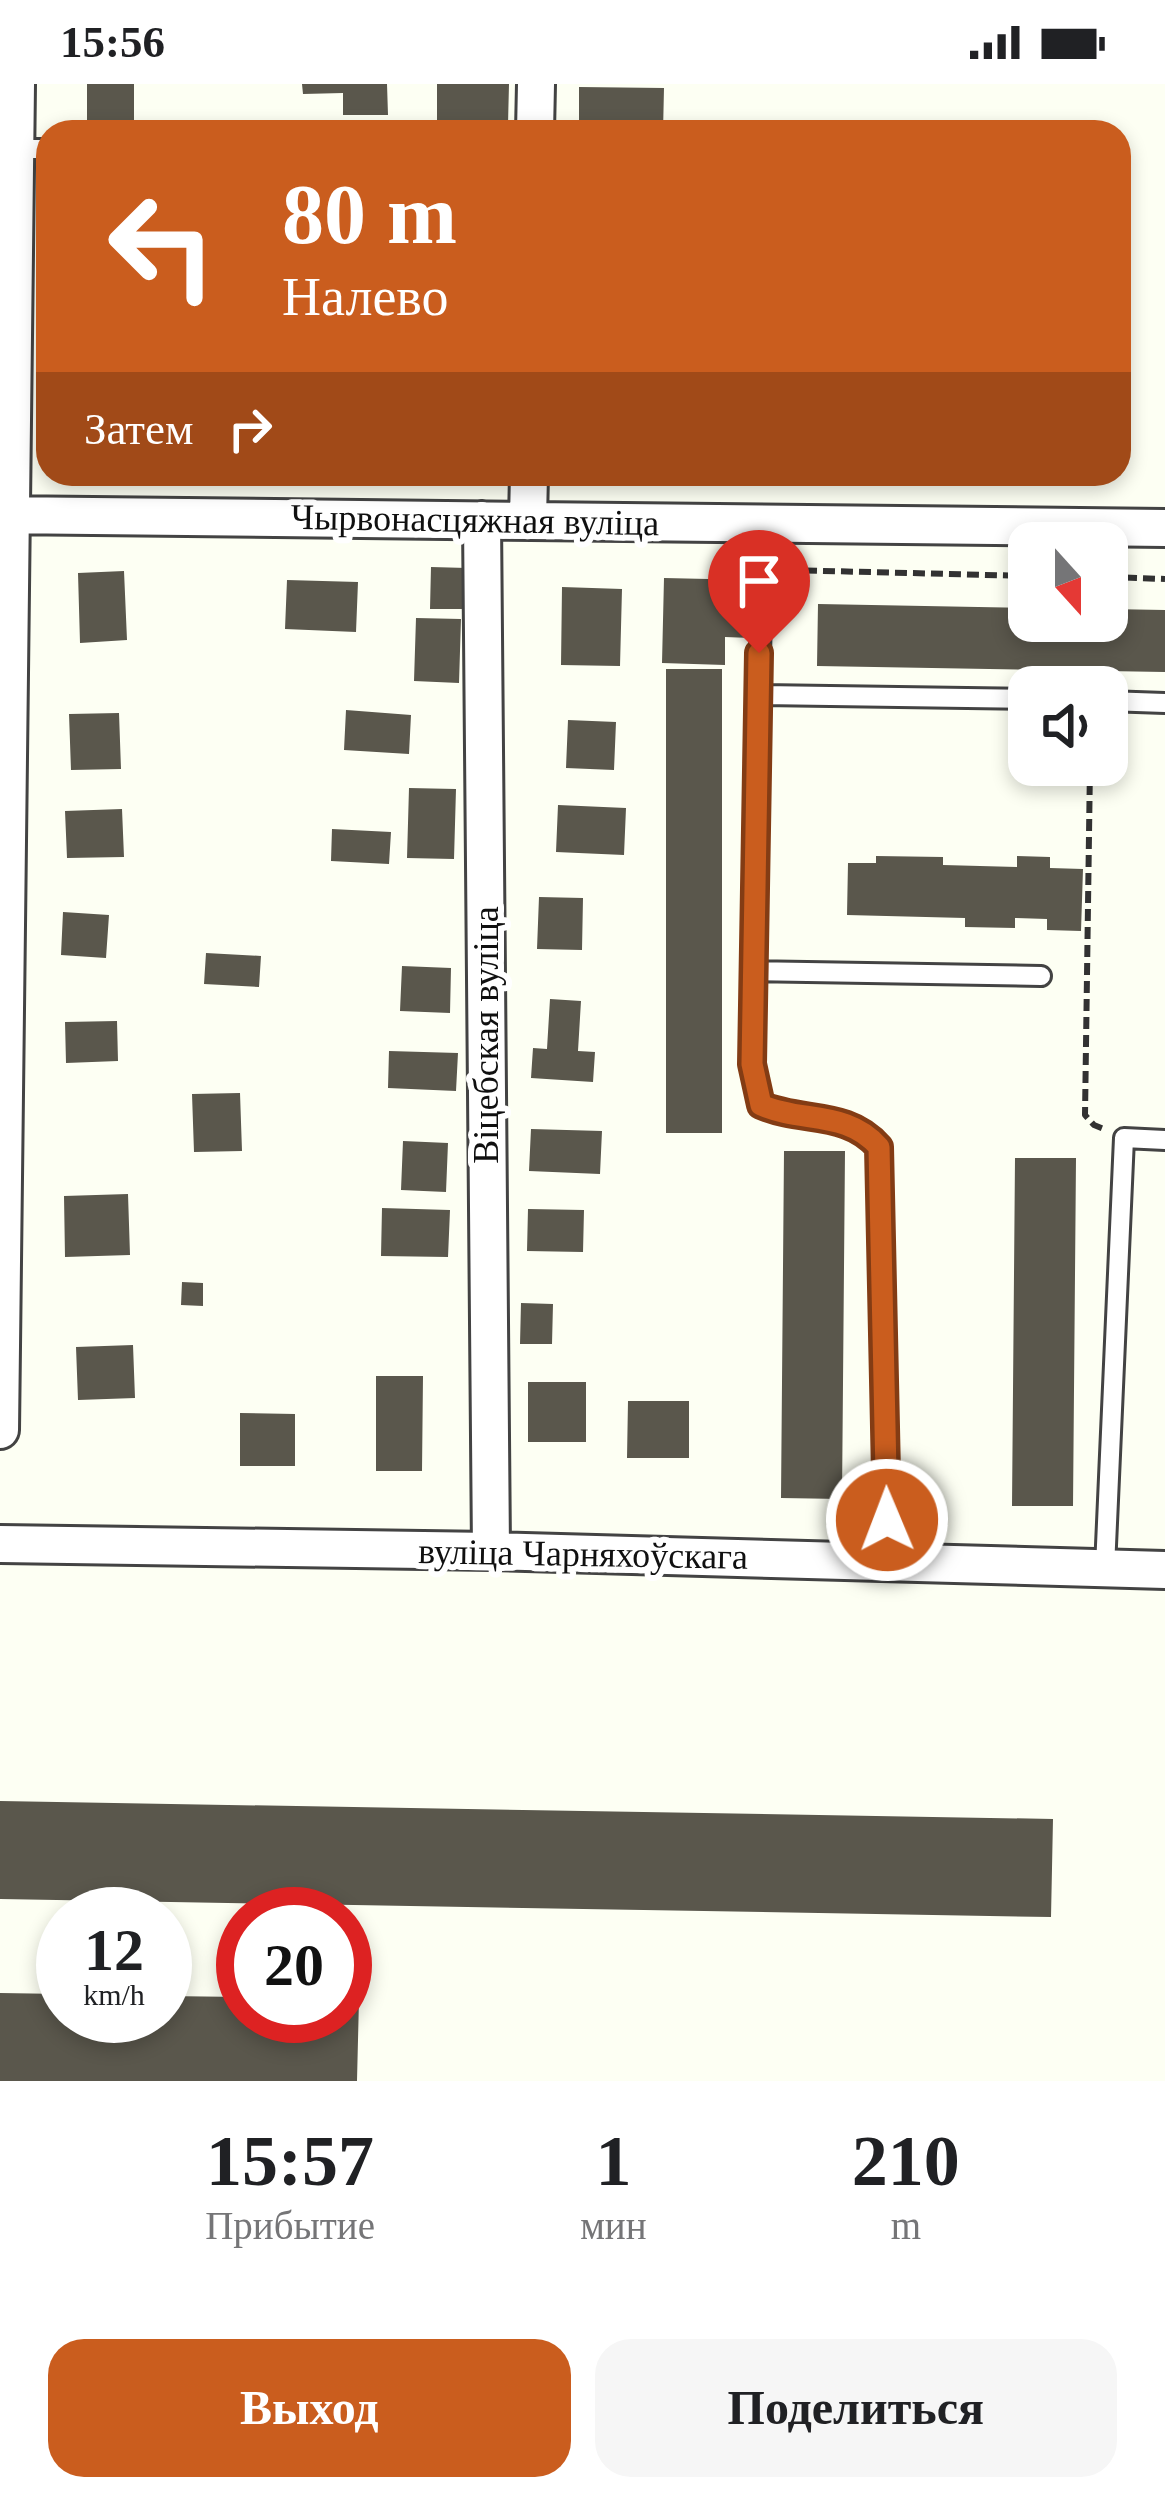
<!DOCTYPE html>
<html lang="ru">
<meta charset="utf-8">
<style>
body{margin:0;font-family:"Times New Roman",serif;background:#f6f6f6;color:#202124;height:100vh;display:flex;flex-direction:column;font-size:45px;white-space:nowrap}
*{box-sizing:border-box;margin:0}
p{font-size:39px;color:#757577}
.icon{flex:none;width:66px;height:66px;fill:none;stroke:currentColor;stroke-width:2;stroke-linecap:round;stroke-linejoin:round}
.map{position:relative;height:1997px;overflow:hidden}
.sheet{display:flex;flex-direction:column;background:#fff;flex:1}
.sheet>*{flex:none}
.top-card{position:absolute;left:36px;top:36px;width:1095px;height:366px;border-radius:36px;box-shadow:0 6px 18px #0003;background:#ca5d1e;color:#fff;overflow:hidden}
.needle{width:78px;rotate:159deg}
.buttons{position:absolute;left:1008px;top:438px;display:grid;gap:24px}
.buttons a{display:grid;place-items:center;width:120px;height:120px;border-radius:24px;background:#fff;box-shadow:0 6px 18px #0003;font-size:60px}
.speed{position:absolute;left:36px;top:1803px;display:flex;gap:24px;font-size:60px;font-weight:700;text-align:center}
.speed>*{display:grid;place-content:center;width:156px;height:156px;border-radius:50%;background:#fff;box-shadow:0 6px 18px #0003;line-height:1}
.speed small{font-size:30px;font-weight:400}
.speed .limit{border:18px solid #d22;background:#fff;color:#111}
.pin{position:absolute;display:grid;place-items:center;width:102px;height:102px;color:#fff;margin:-123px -51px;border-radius:50% 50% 50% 0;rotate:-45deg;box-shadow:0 0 12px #0007}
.pin .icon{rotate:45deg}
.me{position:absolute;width:132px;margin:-66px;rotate:359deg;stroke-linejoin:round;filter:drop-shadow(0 0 9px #0008)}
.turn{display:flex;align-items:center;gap:42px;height:252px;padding:0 48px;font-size:54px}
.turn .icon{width:156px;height:156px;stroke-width:2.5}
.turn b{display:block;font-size:84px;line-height:102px}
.then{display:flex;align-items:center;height:114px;padding:0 48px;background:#0003;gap:24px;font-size:45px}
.eta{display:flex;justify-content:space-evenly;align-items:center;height:204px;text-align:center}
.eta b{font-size:72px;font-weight:800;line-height:84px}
.button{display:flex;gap:24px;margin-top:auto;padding:24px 48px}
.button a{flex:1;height:138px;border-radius:36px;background:#ca5d1e;color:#fff;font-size:48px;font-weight:800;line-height:138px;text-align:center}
.button a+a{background:#f6f6f6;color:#202124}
.status{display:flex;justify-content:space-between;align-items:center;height:84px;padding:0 60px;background:#fff;direction:ltr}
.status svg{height:33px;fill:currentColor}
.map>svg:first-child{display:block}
</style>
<div class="status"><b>15:56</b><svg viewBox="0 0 49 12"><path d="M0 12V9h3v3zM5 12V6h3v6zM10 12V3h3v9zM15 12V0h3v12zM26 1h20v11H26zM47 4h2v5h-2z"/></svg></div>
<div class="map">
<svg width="1165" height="1997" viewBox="0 0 1165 1997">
<rect width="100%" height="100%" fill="#fdfff3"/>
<path fill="#5a574c" d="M87,0H134V40H87Z
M302,0H387L388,31H343V9L303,10Z
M437,0H509L508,40L437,39Z
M579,3L664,4L663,48H579Z
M431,483L467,484L466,525H430Z
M124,487L127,556L80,559L78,489Z
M664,494L753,496L751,554L725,553V581L662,579Z
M287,496L358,498L356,548L285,545Z
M562,503L622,505L620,582L561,581Z
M818,520L1029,524V537H1107V525L1165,526V588L817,582Z
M416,534L461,535L459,599L414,597Z
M666,585H722V1049H666Z
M346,626L411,631L409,670L344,666Z
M119,629L121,685L71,686L69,630Z
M568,636L616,638L614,686L566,684Z
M409,704L456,705L454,775L407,774Z
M558,721L626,724L624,771L556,768Z
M122,725L124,773L67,774L65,727Z
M332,745L391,748L389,780L331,777Z
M876,772L943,773V781L1017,783V772L1050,773V784L1083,785L1081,847L1047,846V835L1015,834V844L965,843V834L847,831L848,779H876Z
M539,813L583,814L582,866L537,865Z
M63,828L109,831L106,874L61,871Z
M206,869L261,872L259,903L204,900Z
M402,882L451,884L450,929L400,927Z
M550,915L581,917L578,967L595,968L593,998L531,994L533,964L547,965Z
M117,937L118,977L66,979L65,938Z
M389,967L458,969L456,1007L388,1004Z
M240,1009L242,1067L194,1068L192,1010Z
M531,1045L602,1047L600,1090L529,1087Z
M403,1057L448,1059L446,1108L401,1106Z
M784,1067H845L842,1415L781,1414Z
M1015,1074H1076L1073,1422H1012Z
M128,1110L130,1171L65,1173L64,1112Z
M382,1124L450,1126L448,1173L381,1172Z
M528,1125L584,1126L583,1168L527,1167Z
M182,1198L203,1199V1222L181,1221Z
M521,1219L553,1220L552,1260H520Z
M133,1261L135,1314L78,1316L76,1263Z
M376,1292H423L422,1387H376Z
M528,1298H586V1358H528Z
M628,1317H689V1374H627Z
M240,1329L295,1330V1382H240Z
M0,1717L1053,1735L1051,1833L0,1815Z
M0,1909L63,1910V1932H165V1912L243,1913V1932H345V1915H359L357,1997H0Z"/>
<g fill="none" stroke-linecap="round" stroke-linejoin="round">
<defs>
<path id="lane" d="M15,65H48
M763,439L753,887L1041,892
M758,611L1029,615
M1107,617L1165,619
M753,887L752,980L761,1021C802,1039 847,1026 879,1063L888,1478
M1105,1484L1124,1054L1165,1056"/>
<path id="street" d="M535,48L536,0
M0,431L1165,444
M482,436L491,1467
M528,436L529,390
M0,1346L16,0
M0,1460L491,1467L1165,1486"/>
</defs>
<use href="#lane" stroke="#434343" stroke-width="24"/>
<use href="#street" stroke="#434343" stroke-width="42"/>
<path stroke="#323232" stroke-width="6" stroke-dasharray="12 6" stroke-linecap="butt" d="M787,486L1029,492
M1107,493L1165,495
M1090,681L1085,1031L1094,1041L1104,1045"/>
<use href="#lane" stroke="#fff" stroke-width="18"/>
<use href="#street" stroke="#fff" stroke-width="36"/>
</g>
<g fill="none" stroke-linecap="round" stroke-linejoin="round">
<defs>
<path id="route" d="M759,569L752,980L761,1021C802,1039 847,1026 879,1063L887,1436"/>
</defs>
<use href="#route" stroke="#833c14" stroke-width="30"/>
<use href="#route" stroke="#ca5d1e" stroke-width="21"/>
</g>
<g text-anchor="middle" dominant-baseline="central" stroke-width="12" stroke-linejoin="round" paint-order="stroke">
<g font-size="36" fill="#101010" stroke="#fff">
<text transform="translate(475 436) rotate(1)">Чырвонасцяжная вуліца</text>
<text transform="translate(486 951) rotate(-90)">Віцебская вуліца</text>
<text transform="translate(583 1470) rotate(1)">вуліца Чарняхоўскага</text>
</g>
</g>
</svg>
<div class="buttons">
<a><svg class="needle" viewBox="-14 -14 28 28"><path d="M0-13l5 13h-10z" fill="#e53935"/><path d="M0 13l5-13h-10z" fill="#757577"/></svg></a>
<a><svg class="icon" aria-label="sound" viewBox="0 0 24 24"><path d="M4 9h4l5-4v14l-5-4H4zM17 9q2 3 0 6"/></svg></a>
</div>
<div class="speed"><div>12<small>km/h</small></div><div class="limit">20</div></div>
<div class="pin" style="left:759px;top:569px;background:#d93025"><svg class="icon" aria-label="arrive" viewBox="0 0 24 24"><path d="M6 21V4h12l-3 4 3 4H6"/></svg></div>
<svg class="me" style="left:887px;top:1436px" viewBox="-20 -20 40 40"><circle r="17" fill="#ca5d1e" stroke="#fff" stroke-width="3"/><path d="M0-11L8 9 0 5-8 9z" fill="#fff"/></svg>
<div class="top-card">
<div class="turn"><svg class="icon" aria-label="left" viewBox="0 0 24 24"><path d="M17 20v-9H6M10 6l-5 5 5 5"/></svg><div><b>80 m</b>Налево</div></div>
<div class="then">Затем<svg class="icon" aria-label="right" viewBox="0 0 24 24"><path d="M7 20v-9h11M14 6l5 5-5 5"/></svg></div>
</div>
</div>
<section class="sheet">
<div class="eta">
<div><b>15:57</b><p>Прибытие</p></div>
<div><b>1</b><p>мин</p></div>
<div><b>210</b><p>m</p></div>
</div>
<div class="button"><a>Выход</a><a>Поделиться</a></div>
</section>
